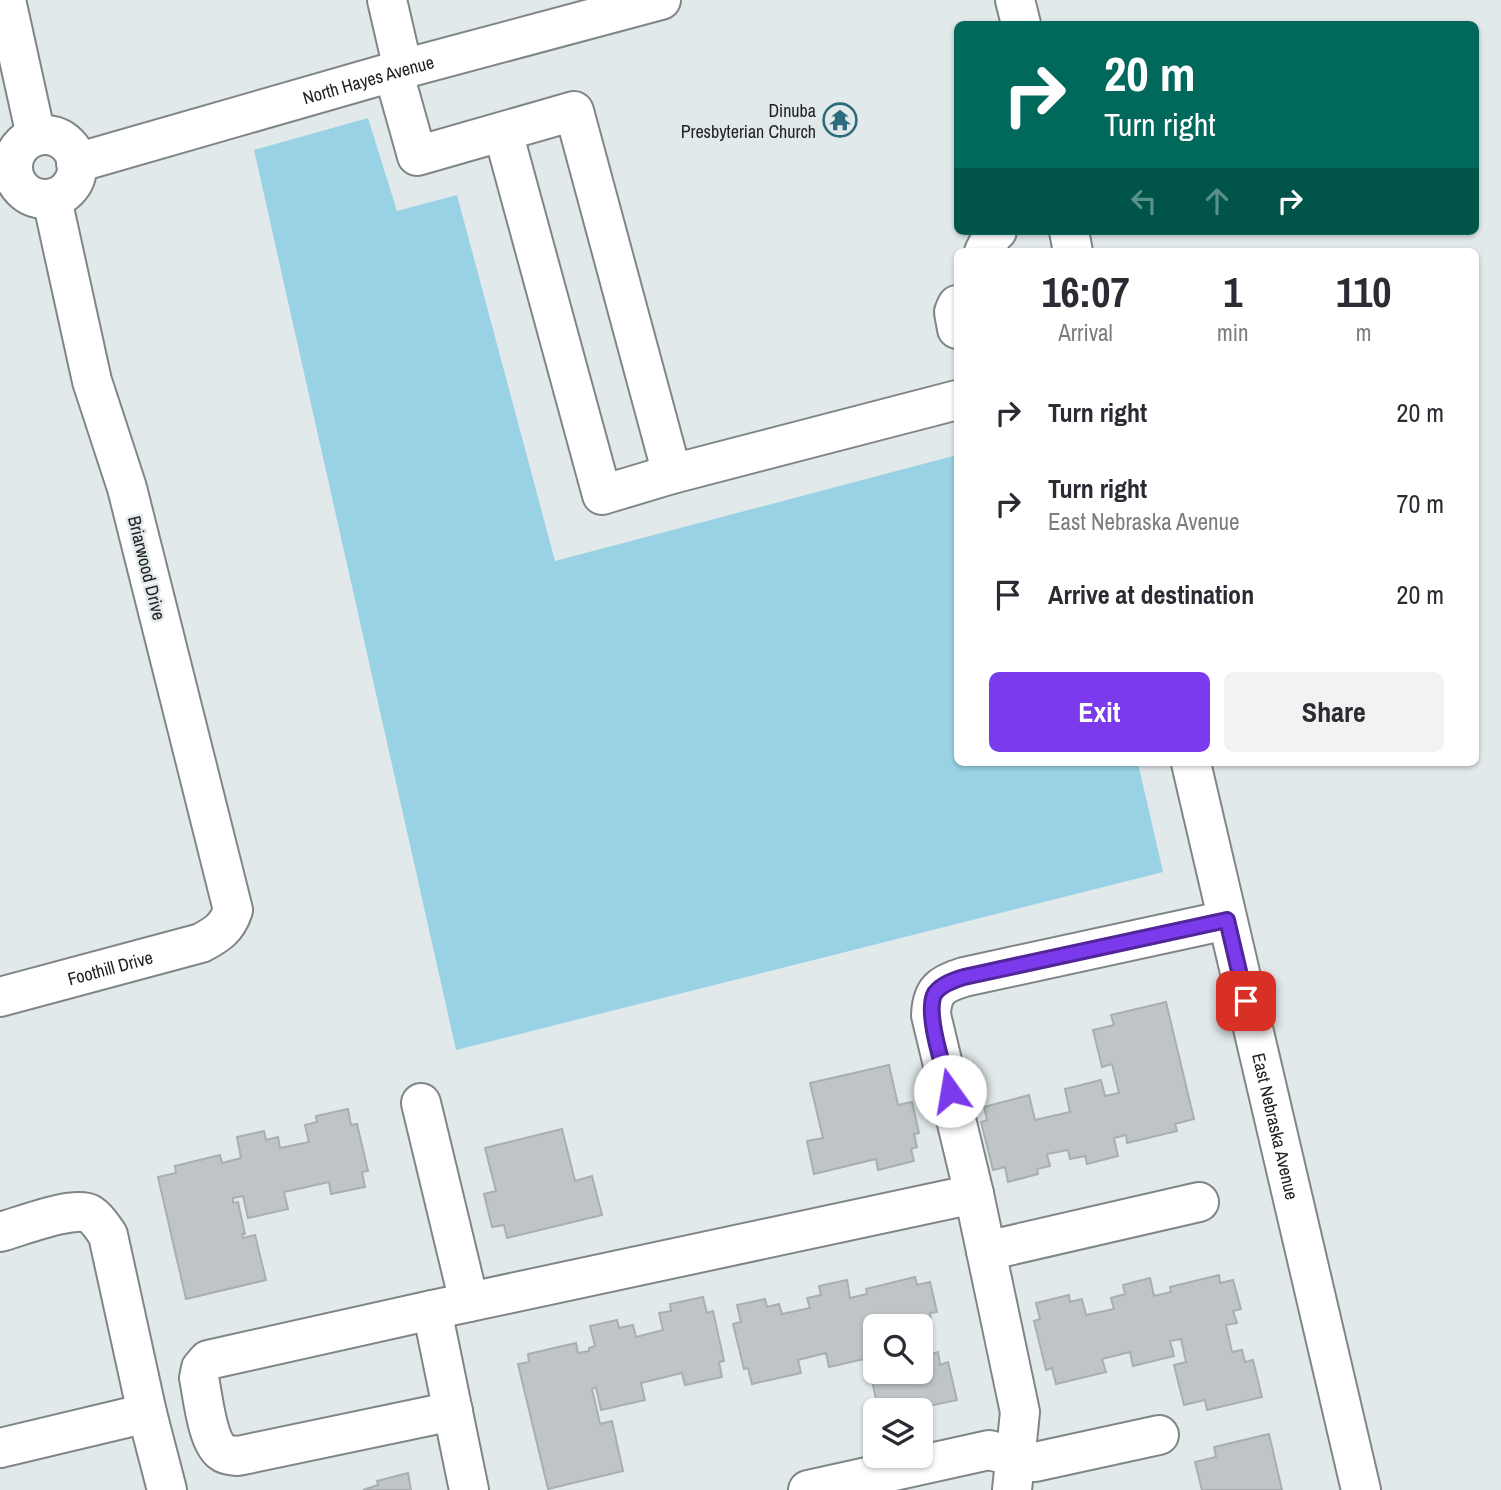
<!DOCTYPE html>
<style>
body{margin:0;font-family:"Archivo Narrow",sans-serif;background:#f2f2f3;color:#2b2b33;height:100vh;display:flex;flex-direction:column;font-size:26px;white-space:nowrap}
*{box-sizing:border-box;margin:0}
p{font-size:23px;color:#7c7c81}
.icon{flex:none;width:38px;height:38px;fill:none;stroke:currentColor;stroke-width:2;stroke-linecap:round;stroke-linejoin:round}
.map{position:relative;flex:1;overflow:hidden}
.sheet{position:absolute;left:954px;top:248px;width:525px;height:518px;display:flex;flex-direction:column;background:#fff;border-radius:10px;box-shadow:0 2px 5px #0004}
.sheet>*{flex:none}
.hud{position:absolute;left:954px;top:21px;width:525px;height:214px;border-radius:10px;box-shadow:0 2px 5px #0004;background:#00695c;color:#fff;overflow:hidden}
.fabs{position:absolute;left:863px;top:1314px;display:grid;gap:14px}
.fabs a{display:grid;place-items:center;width:70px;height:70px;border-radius:10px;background:#fff;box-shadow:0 2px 5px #0004;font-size:35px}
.pin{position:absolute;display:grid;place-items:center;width:60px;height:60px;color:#fff;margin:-30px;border-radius:14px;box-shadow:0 4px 10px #0006}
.me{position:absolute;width:77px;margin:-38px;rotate:347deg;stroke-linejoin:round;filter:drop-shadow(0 0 5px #0008)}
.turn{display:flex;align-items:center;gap:24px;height:147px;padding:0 35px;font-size:32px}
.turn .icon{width:91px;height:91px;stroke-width:2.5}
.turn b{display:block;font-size:49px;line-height:60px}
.lanes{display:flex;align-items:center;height:66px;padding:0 35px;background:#0003;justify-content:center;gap:35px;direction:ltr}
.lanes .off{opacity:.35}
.eta{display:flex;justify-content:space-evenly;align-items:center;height:119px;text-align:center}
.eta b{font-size:42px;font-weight:800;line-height:49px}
.button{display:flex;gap:14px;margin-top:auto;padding:14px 35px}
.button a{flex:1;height:80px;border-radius:10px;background:#7c3aed;color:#fff;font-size:28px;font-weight:800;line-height:80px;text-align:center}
.button a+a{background:#f2f2f3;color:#2b2b33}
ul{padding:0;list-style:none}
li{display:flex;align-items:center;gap:21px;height:91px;padding:0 35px}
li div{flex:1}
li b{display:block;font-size:26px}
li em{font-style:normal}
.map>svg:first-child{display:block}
</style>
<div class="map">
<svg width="1501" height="1490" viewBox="0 0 1501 1490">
<rect width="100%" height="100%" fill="#e2e9eb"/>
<path fill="#99d2e4" d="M368,118L397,211L457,195L555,561L957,455V763H1138L1163,872L456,1050L254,150Z"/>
<path fill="#bfc5c7" stroke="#a9afb1" stroke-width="2" d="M1166,1002L1194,1119L1175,1124L1177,1131L1127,1143L1126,1135L1114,1138L1118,1156L1087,1164L1085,1156L1070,1159L1068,1150L1047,1154L1050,1166L1037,1169L1038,1174L1008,1182L1005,1167L993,1170L981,1122L987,1120L984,1107L1029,1095L1035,1120L1070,1112L1065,1089L1101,1080L1105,1096L1119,1093L1112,1064L1102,1067L1093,1030L1114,1025L1111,1015Z
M889,1065L898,1105L912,1102L919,1133L914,1134L917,1147L911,1149L914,1161L878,1170L876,1159L814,1174L807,1141L823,1138L810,1083Z
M348,1109L351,1125L357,1124L368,1171L362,1172L365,1187L331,1194L329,1182L284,1192L288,1209L248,1218L243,1196L233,1198V1203L238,1202L245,1234H242L243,1238L255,1235L266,1280L186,1299L158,1177L176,1173L175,1166L220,1155L222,1163L241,1158L237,1137L264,1131L266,1140L278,1137L280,1148L309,1142L305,1125L317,1122L316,1116Z
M562,1129L575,1181L592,1176L602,1215L507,1238L504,1225L492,1227L484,1194L496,1191L485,1148Z
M1219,1275L1220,1283L1233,1280L1241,1309L1233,1311L1237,1323L1226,1325L1232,1352L1242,1350L1245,1362L1253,1360L1262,1397L1207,1410L1205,1400L1184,1405L1174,1365L1186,1362L1181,1339L1170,1341L1174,1356L1133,1366L1130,1352L1102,1359L1106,1372L1056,1384L1052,1368L1046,1370L1034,1321L1040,1319L1036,1303L1069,1295L1070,1302L1082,1299L1086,1315L1114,1309L1111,1298L1125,1294L1123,1285L1150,1278L1154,1296L1171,1292L1170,1287Z
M915,1277L917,1285L930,1282L937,1312L930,1313L932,1326L922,1328L928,1355L938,1352L940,1365L948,1362L957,1400L910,1410H902L900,1403L878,1408L869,1367L875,1366V1372H920V1326H875V1341L866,1343L869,1358L829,1367L826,1353L798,1360L801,1373L752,1384L748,1368L744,1369L733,1324L741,1322L737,1305L765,1299L767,1307L779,1304L782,1314L810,1308L807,1298L821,1295L819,1286L847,1280L850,1298L867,1294L866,1289Z
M703,1297L707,1313L713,1311L724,1361L719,1362L722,1377L685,1385L682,1373L641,1383L645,1400L601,1410L596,1387L592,1389L600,1424L612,1421L623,1471L548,1489L518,1364L529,1362L528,1354L576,1343L578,1353L589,1351V1348L595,1346L590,1326L617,1320L619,1328L633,1325L636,1337L663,1330L659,1313L671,1311L670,1304Z
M1269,1434L1282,1490H1202L1195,1462L1216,1457L1214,1447Z
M408,1473L411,1490H363L378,1485L377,1481Z"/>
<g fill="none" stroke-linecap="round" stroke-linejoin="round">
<defs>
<g id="minor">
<path d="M6,0L36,136"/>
<path d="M387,0L403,69"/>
<path d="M1015,0L1021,24"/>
<path d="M394,74L417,156L574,111L672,474"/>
<path d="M503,132L602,495L672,474L957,400"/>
<circle cx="45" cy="167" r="32"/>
<path id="s1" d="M76,163L403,69L661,0"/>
<path d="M1069,231L1073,252"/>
<path d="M984,252L994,232L997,231"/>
<path d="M957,305L954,312L957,329"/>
<path id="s2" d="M1191,763L1361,1490"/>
<path id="s3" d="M0,997L201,943C218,934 227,928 233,910L127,488L92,381L52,199"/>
<path d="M421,1103L469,1302"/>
<path d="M974,1194L1020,1412L1012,1490"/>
<path d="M0,1232C19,1227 74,1205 90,1214C98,1219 103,1228 108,1235L147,1413L167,1490"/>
<path d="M986,1251L1199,1202"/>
<path d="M432,1310L208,1360L201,1368L199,1378C203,1397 207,1441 222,1452C227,1456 232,1455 238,1456L453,1411"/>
<path d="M0,1448L147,1413"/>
<path d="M469,1490L432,1310L974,1194L931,1015C932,990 941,984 964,977L1227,920"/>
<path d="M808,1490L989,1450L1035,1462L1159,1435"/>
</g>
</defs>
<use href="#minor" stroke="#808688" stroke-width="42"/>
<use href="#minor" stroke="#fff" stroke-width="38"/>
</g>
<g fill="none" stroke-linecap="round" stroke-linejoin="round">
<defs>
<path id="route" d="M950,1091C944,1069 924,1012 935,993C942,984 954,980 964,977L1227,920L1246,1001"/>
</defs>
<use href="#route" stroke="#51269a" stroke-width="18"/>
<use href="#route" stroke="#7c3aed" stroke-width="12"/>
</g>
<defs>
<symbol id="temple-ring" viewBox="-11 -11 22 22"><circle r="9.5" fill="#e2e9eb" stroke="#2a6c7e" stroke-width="1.5"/><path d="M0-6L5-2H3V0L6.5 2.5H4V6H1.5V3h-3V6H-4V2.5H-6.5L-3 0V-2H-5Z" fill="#2a6c7e"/></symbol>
</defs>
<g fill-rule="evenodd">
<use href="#temple-ring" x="821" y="101" width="38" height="38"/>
</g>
<g text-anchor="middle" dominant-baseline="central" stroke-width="5" stroke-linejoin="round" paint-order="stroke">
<g font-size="18" fill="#202223" stroke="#e2e9eb">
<text stroke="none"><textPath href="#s1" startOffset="304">North Hayes Avenue</textPath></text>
<text transform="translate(147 568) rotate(76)">Briarwood Drive</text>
<text stroke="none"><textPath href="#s3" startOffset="114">Foothill Drive</textPath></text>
<text stroke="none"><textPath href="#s2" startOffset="373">East Nebraska Avenue</textPath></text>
</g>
<g font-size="18" fill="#202223" stroke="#e2e9eb" text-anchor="end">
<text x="816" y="110">Dinuba<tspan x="816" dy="21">Presbyterian Church</tspan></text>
</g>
</g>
</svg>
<div class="fabs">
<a><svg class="icon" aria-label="search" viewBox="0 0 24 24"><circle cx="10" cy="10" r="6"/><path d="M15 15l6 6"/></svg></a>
<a><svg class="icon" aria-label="layers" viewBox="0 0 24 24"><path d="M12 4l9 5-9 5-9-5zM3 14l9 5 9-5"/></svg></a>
</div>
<div class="pin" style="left:1246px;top:1001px;background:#d93025"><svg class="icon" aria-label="arrive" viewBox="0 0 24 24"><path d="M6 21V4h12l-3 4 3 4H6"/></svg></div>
<svg class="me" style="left:950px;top:1091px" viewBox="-20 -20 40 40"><circle r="19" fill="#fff"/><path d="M0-13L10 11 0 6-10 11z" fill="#7c3aed"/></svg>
<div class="hud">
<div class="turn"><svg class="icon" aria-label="right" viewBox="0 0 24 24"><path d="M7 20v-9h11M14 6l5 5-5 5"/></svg><div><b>20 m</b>Turn right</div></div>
<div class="lanes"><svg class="icon off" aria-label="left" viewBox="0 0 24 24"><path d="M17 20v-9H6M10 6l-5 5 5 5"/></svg><svg class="icon off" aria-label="ahead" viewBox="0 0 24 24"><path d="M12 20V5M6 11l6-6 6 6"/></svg><svg class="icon" aria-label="right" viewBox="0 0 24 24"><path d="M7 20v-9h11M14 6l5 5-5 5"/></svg></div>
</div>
<section class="sheet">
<div class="eta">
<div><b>16:07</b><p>Arrival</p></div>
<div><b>1</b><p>min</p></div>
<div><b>110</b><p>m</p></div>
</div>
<ul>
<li><svg class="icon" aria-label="right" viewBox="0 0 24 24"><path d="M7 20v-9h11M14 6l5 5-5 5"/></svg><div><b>Turn right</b></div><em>20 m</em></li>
<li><svg class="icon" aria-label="right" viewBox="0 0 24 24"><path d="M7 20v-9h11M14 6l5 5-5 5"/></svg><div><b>Turn right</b><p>East Nebraska Avenue</p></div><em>70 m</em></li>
<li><svg class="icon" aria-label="arrive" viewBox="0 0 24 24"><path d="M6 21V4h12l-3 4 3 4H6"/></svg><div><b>Arrive at destination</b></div><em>20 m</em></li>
</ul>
<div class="button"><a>Exit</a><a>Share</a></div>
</section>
</div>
